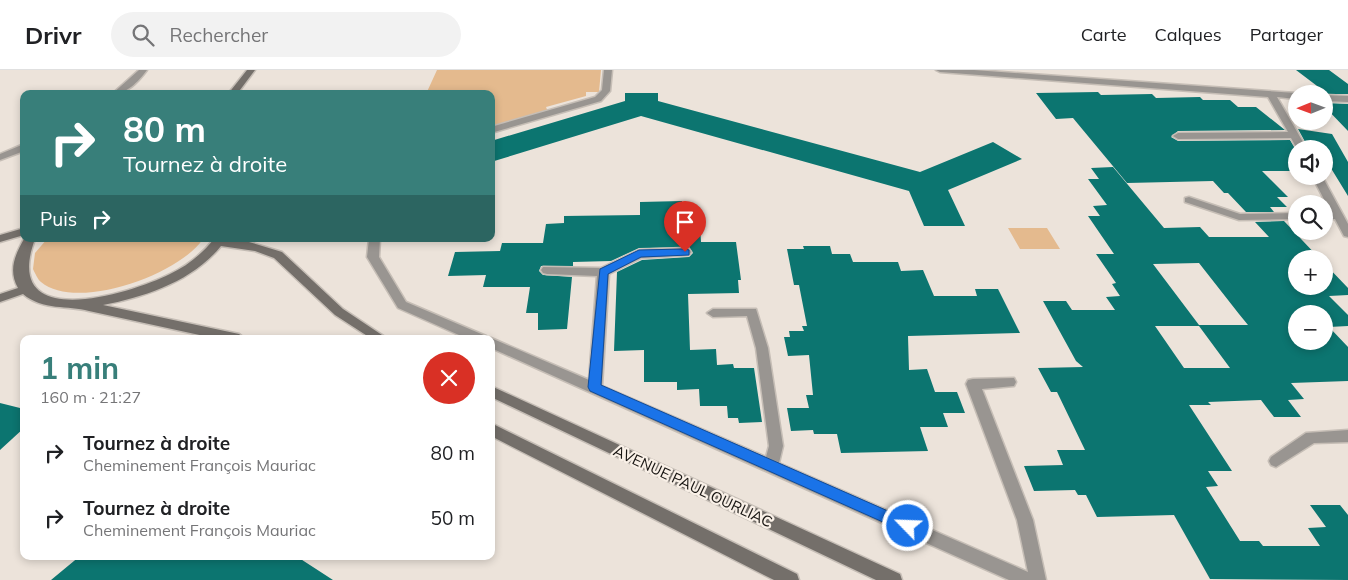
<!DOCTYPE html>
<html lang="fr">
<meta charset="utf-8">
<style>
body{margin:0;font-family:Mulish,sans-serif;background:#f2f2f2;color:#202124;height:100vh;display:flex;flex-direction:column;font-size:19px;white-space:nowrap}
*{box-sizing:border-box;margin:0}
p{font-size:16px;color:#757577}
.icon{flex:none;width:28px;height:28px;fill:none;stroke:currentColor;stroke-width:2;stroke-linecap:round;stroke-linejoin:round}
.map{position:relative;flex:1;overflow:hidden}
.details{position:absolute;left:20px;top:265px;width:475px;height:225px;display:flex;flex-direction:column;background:#fff;border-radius:10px;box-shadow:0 2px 8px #0003}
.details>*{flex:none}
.guide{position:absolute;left:20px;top:20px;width:475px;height:152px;border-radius:10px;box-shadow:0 2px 8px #0003;background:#387f7a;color:#fff;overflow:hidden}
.needle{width:32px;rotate:269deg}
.fabs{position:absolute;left:1288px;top:15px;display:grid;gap:10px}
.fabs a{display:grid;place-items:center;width:45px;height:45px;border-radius:50%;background:#fff;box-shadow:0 2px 8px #0003;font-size:25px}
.pin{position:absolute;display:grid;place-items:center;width:42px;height:42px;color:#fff;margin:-51px -21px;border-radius:50% 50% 50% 0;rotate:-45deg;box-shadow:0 0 5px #0007}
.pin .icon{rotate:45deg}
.me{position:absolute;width:55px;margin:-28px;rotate:294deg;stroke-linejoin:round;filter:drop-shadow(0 0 4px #0008)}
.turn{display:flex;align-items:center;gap:18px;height:105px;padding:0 20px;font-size:22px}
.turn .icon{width:65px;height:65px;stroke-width:2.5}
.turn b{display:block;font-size:35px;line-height:42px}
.then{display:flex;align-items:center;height:48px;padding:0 20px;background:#0003;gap:10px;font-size:19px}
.round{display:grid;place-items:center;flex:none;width:52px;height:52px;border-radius:26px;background:#f2f2f2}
.head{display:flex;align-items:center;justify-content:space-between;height:85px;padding:0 20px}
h1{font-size:30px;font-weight:700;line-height:38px;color:#387f7a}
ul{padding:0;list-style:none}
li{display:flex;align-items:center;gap:15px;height:65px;padding:0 20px}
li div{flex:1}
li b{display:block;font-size:19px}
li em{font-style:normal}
header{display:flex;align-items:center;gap:30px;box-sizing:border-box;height:70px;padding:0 25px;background:#fff;border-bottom:1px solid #e0e0e0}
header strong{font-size:24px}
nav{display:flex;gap:28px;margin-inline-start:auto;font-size:18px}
.search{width:350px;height:45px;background:#f2f2f2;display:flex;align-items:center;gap:12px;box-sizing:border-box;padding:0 18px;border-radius:28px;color:#757577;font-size:19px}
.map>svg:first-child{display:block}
</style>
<header>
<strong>Drivr</strong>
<div class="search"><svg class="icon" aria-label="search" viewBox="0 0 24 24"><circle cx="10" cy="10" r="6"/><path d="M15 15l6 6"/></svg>Rechercher</div>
<nav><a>Carte</a><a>Calques</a><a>Partager</a></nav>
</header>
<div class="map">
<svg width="1348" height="510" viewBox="0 0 1348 510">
<rect width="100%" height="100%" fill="#ece3da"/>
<path fill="#e4ba8e" d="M437,0H601L599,22H586V26L546,37L548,42L491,57V24H426Z
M1008,158H1047L1060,179H1020Z
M47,169H203C180,204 77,242 41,212C38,210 35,203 33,199L35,183Z"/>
<path fill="#0c7570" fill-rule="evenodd" d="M1296,0H1329L1348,14V24H1311L1309,21L1325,22Z
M1098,22L1101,25L1152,24L1156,28L1200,27L1203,30H1230L1238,37H1256L1285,60L1178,61L1171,67L1178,71L1290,70L1296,80V101H1262L1288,127H1277L1287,137H1270L1274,142H1246L1228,123H1224L1213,111L1127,113L1073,48L1056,49L1036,23Z
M625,23H658V31L920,102L993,72L1022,89L948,120L965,156H924L909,121L641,46L491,92V71L625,31Z
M1324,33L1348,34V61L1324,36Z
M1298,59L1332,64L1348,92V126L1329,95H1324V79H1309Z
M1113,97L1164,158L1200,157L1209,167H1269L1255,152L1284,151L1320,189H1296V216H1324V193L1348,218V225L1329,226L1348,245V256L1329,257L1348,277V311L1291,313L1304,329L1288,330L1301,347H1274L1261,330L1208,332L1211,335H1189L1232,401H1208L1218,416L1206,417L1240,471H1259L1263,476H1320L1308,458L1326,457L1310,435H1340L1348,445V510L1210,509L1174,445L1097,447L1086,425H1078L1075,420L1034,421L1024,396L1063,395L1057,380H1085L1057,322H1051L1038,298L1083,297L1076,291L1043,231H1066L1072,240H1115L1106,227L1120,226L1112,214L1116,213L1096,184H1114L1088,146H1100L1093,136L1107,135L1088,109H1099L1091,98ZM1199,193L1239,244L1248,255H1199L1153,194ZM1296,244H1324V271H1296ZM1155,256H1199L1230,298H1184Z
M682,131V139H699L701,172H736L741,210H738L739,223L688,224L690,280L716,279L717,295L733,294L734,298H754L762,352L739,353L738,348H728L727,336H700L699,319L677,320V312H644V280L614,281L617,202L642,190L689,187L693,183L689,177L639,178L611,191L573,192V196H541L539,201L543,205L572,207L567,259L538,260V243H526L530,217H483L486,205L448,206L455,182L500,181L502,173H543L546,154L564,153V146L640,145V132Z
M803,176H830L832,184H850L853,192H898L901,201L923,200L934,226H977L975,219H998L1020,263L908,266L909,300L927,299L935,322H957L965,343H943L948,357H920L928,381L841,383L837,364H814L813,360L791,361L787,338H809L806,325H813L809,285L788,286L784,267H790L789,261H804L802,256H807L799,215H794L787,179H804Z
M0,333L24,339V358L0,380Z
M80,486H296L333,510H51Z"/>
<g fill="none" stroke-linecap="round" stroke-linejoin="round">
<defs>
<path id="street" d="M139,0H147C138,12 127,24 112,24Z
M604,0H612L610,21L601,31L491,63V57L595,27L602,20Z
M936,0H974L1296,23V29L1277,27L1307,79H1297L1291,68L1178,69L1173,66L1178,63L1288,62L1268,27L940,2Z
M1324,25L1348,26V32L1324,31Z
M24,74V81L0,90V84Z
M1312,106H1322L1348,154V167L1344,166L1335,149H1324V143H1331Z
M1189,127L1240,144L1296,143V149L1239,150L1185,132V128Z
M369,169H380L379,187L406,232L486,266L487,269H468L398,238L367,187Z
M685,178L689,179L691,182L689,185L641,188L609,204L602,316L766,387L769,376L756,278L747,246L713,247L707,243L713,239H756L768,278L783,376L779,393L1028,502L1017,450L966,314L968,310L973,309L1014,308L1016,312L1014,316L982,319L1033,450L1046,510H1009L491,278V268L589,310L597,206L547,204L543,203L541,200L543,197L601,198L639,180Z
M1348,360V372L1314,373L1276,397L1271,395L1269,391L1271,387L1306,363Z"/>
<path id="secondary" d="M247,0H255L237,24H228Z
M24,158V165L0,172V165Z
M24,169H35C0,264 130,224 170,204C187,196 202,184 214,169L249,172L282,182L343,239L388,269H372L335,245L274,188L255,181L221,176C193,211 145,227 103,235L239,264L245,269H218L89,241C68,235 43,241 23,224L0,232V224L18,218C8,200 15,185 24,169Z
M491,316L900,504L902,510H876L491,327Z
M491,353L797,504L799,510H774L491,366Z"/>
</defs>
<use href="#street" stroke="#c6beb6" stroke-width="3"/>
<use href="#secondary" stroke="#c6beb6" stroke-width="3"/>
<use href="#street" fill="#999591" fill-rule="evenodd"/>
<use href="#secondary" fill="#746f6a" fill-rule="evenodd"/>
</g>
<path fill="#1a73e8" stroke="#114b97" d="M685,179L689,180V185L641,187L608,204L601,315L913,452L915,456L913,461L908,463L903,461L590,321L588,317L600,199L639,180Z"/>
<g text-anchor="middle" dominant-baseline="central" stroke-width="4.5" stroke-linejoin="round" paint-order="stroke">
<g font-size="15" fill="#171411" stroke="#f9f0e7">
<text transform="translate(693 416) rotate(25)">AVENUE PAUL OURLIAC</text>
</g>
</g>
</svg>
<div class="fabs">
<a><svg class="needle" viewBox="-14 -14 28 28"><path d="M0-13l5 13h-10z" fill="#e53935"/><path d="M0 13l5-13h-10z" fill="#757577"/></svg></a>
<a><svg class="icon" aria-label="sound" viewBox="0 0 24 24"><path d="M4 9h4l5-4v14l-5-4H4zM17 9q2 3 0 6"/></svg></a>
<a><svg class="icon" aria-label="search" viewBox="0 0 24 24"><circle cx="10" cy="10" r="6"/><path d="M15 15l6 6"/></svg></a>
<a>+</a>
<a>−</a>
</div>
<div class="pin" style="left:685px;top:182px;background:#d93025"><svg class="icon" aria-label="arrive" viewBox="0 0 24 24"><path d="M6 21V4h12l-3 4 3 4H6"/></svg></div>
<svg class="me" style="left:908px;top:456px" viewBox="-20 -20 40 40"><circle r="17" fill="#1a73e8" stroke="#fff" stroke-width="3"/><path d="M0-11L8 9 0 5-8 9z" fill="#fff"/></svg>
<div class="guide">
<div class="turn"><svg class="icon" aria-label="right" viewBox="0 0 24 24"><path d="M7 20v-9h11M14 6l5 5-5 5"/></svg><div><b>80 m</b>Tournez à droite</div></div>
<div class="then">Puis<svg class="icon" aria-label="right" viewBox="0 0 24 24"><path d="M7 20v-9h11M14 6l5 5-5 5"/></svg></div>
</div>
<section class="details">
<div class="head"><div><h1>1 min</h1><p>160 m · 21:27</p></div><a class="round" style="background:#d93025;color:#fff"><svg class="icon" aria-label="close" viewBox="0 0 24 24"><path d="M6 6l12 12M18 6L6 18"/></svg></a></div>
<ul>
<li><svg class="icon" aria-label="right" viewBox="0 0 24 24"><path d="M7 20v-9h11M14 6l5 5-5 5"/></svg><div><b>Tournez à droite</b><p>Cheminement François Mauriac</p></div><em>80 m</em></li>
<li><svg class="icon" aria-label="right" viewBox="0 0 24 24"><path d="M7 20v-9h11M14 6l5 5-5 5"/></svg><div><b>Tournez à droite</b><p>Cheminement François Mauriac</p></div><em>50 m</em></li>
</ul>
</section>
</div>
